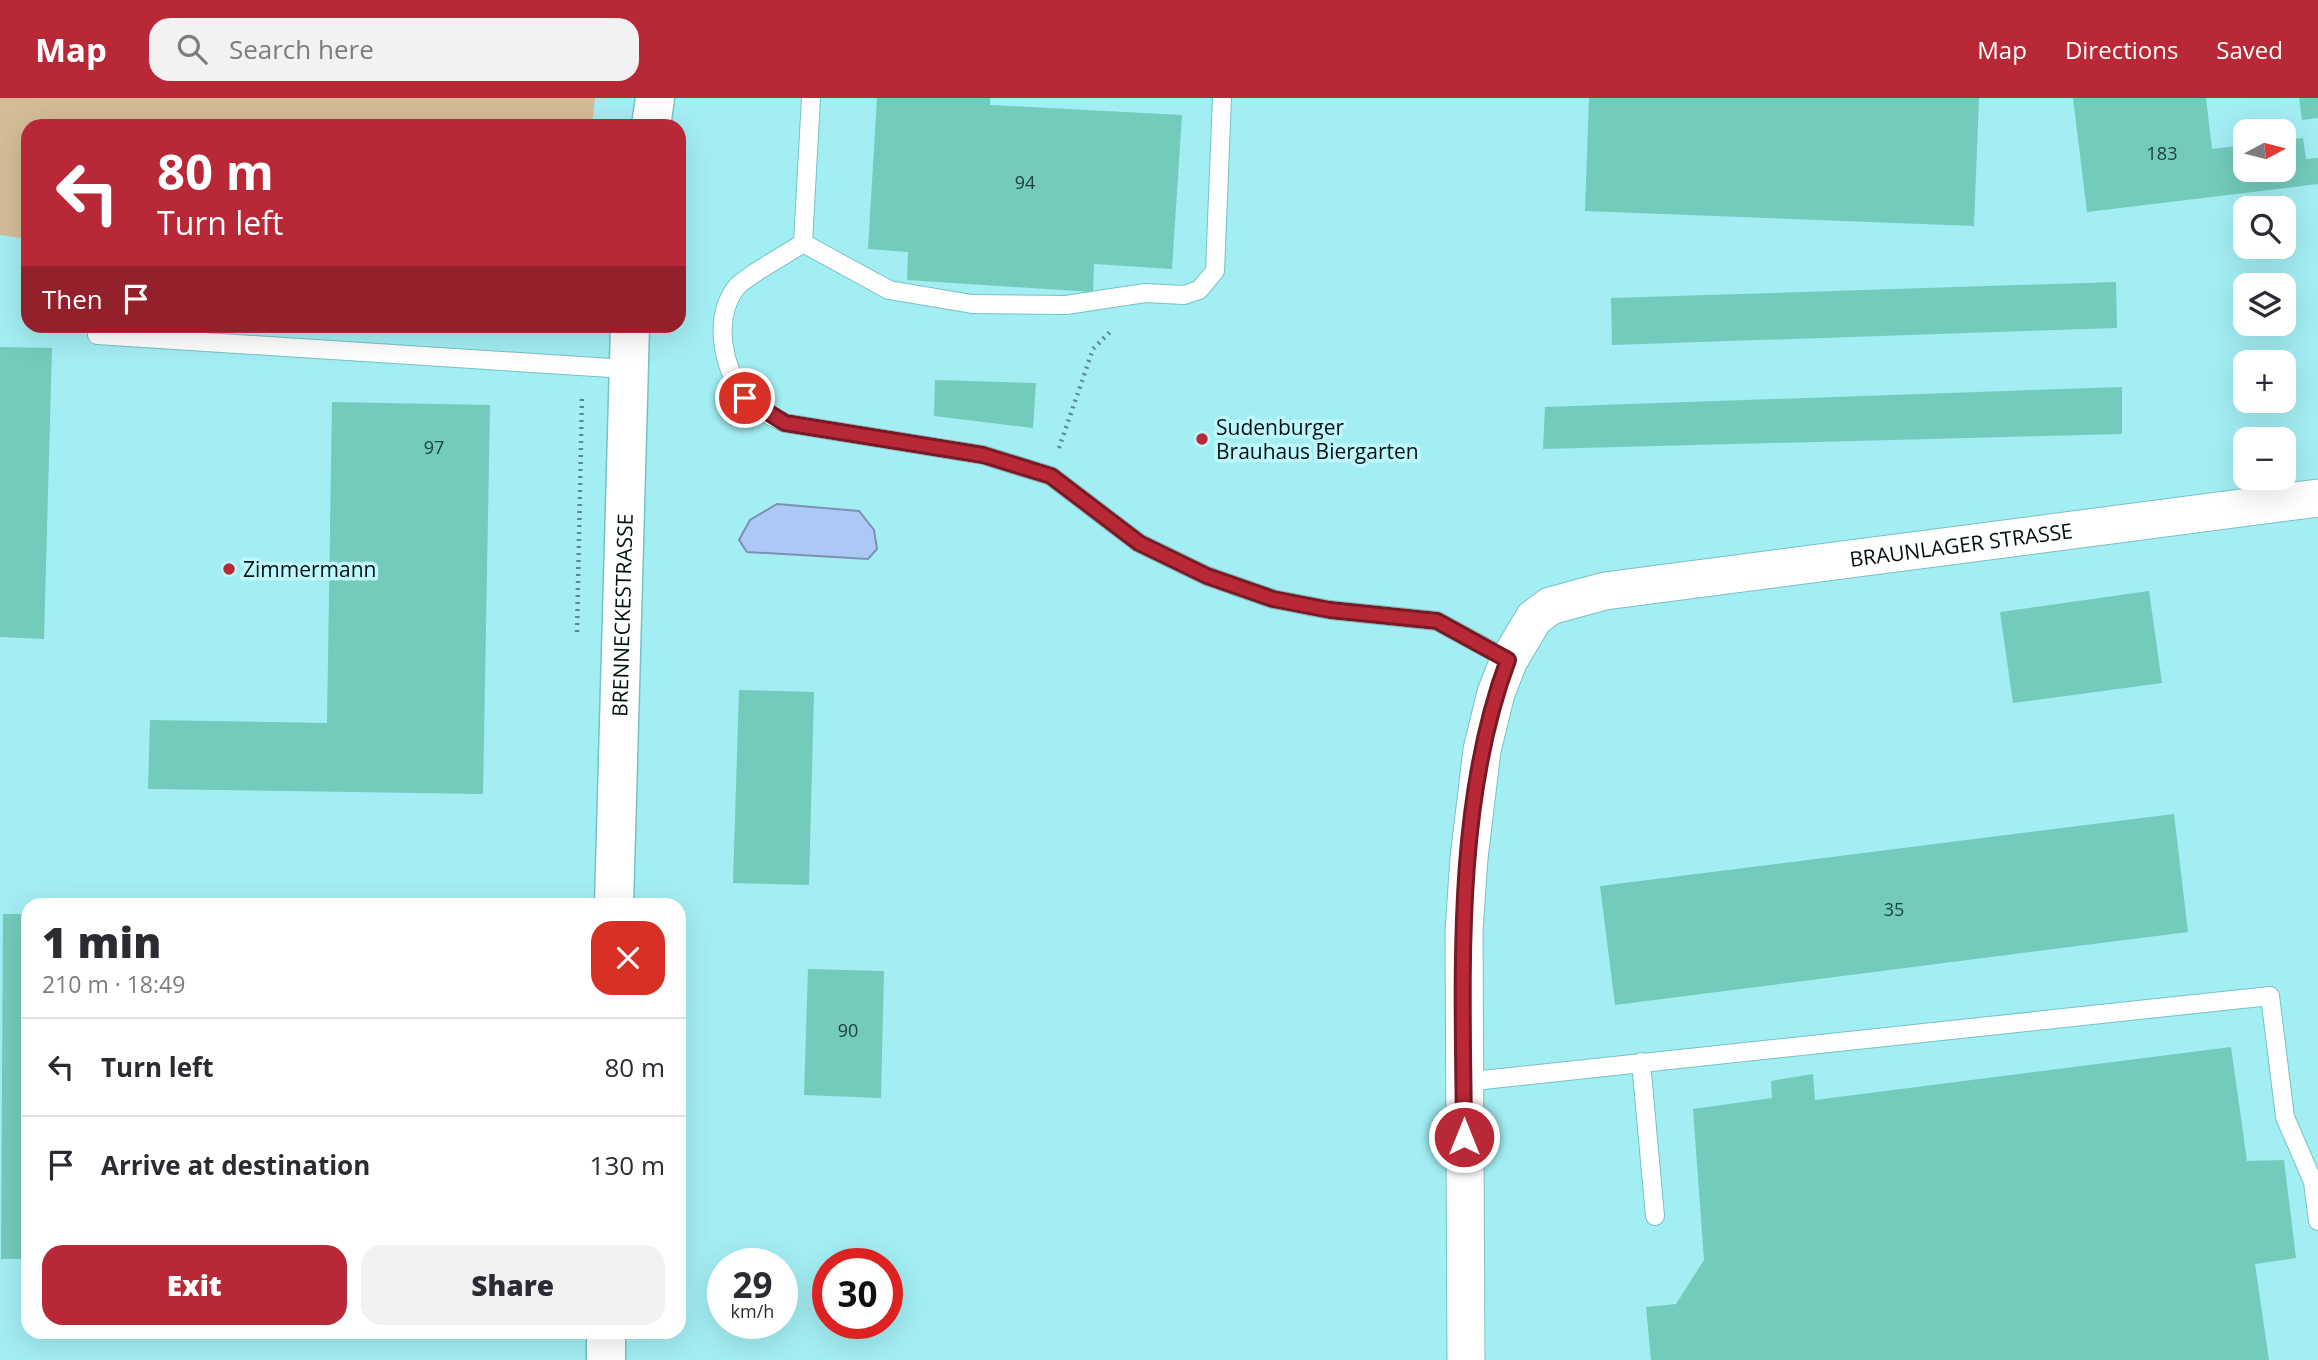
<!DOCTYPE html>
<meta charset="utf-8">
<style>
body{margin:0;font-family:"Open Sans",sans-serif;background:#f2f2f3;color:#2b2b33;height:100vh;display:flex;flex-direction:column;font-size:26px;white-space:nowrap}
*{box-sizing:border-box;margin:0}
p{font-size:23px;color:#7c7c81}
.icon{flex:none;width:38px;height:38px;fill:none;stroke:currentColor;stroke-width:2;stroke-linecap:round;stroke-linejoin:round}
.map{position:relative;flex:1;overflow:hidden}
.sheet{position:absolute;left:21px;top:800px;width:665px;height:441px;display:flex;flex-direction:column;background:#fff;border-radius:21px;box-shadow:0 7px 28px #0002}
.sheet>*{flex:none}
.banner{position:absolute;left:21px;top:21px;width:665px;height:214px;border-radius:21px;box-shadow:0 7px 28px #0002;background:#b92837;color:#fff;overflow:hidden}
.needle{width:46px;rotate:83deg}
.tools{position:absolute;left:2233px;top:21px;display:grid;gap:14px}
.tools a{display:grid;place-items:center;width:63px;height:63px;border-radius:14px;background:#fff;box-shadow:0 7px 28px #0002;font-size:35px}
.speed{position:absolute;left:707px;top:1150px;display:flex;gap:14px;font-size:35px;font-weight:700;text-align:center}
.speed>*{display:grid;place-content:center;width:91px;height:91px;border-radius:50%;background:#fff;box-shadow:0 7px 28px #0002;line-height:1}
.speed small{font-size:18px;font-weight:400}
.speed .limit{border:10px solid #d22;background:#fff;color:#111}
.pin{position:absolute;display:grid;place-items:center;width:60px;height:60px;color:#fff;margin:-30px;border:4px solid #fff;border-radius:50%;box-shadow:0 2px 7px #0007}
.me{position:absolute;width:77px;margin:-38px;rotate:0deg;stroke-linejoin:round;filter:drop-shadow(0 0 5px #0008)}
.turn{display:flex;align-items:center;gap:24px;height:147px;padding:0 21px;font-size:32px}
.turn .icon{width:91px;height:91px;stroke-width:2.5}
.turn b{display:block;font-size:49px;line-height:60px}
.then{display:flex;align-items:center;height:66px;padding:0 21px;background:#0003;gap:14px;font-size:26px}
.round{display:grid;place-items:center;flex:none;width:74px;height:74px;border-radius:21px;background:#f2f2f3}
.head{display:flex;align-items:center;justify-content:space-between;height:119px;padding:0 21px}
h1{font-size:42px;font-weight:800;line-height:52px}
.primary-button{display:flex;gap:14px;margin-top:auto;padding:14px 21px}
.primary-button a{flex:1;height:80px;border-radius:21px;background:#b92837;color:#fff;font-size:28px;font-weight:800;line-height:80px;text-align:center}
.primary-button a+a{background:#f2f2f3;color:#2b2b33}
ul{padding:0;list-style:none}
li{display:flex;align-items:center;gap:21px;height:98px;padding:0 21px;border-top:2px solid #e1e1e2}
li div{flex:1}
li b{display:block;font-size:26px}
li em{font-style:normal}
header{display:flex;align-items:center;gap:42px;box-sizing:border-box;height:98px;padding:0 35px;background:#b92837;color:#fff}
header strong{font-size:33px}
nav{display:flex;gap:38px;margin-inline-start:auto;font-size:24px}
.search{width:490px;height:63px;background:#f2f2f3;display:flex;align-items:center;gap:18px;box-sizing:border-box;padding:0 24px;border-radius:21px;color:#7c7c81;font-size:26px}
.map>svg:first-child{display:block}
</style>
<header>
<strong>Map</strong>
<div class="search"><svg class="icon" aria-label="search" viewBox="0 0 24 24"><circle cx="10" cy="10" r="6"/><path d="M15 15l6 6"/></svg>Search here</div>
<nav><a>Map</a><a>Directions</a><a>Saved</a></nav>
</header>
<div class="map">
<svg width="2318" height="1262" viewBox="0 0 2318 1262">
<rect width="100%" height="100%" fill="#a3eef3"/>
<path fill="#d3bd97" d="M0,0H595L592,28H28V141L0,137Z"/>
<path fill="#aec8f6" stroke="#7a91b2" stroke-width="2" d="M777,406L859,413L874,432L877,451L868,461L747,454L739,442L750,422Z"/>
<path fill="#73cbbc" d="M877,0H990V7L1182,17L1172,171L1094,166L1093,194L907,182L908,154L868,151Z
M1589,0H1979L1974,128L1585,113Z
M2073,0H2206L2212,51L2245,47V72H2284V42L2303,40L2306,61L2318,60V86L2087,114Z
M2299,0H2318V20L2302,22Z
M2116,184L2117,230L1612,247L1611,200Z
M0,249L52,250L44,541L0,539Z
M935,282L1036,285L1033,330L934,318Z
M2122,289V336L1543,351L1545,309Z
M332,304L490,307L483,696L148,691L150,622L327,625Z
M2149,493L2162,585L2013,605L2000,514Z
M739,592L814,594L809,787L733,785Z
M2174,716L2188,834L1615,907L1600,788Z
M3,816H28V1161H1Z
M808,871L884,873L881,1000L804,997Z
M2231,949L2247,1063L2284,1062L2296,1160L2255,1166L2269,1262H1651L1646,1209L1676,1206L1704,1162L1693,1011L1772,1000L1771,983L1813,976L1815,1002Z"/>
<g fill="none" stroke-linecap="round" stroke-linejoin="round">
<defs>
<path id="lane" d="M811,0L803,145L889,192L972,206L1066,207L1145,195L1184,197L1199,192L1215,173L1222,0
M803,145C789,155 743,179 735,191C713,222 723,269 744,298C753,311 772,318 785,325L983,357L1051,378L1139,445L1207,478L1273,501L1330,512L1437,523L1509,562
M97,237L627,271
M1641,964L1655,1118
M1464,984L2270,898L2285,1019L2313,1084L2318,1123"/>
<g id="street">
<path id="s1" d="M1466,1262L1464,833L1469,760L1482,652L1496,595L1509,562L1534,520L1550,508L1605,493L2318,400"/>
</g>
<g id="secondary">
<path d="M651,28L655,0"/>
<path id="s2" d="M614,807L630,228"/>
<path d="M606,1262V1234"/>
</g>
</defs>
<use href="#lane" stroke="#77c1c6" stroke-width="20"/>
<use href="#street" stroke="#77c1c6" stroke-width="39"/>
<use href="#secondary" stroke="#77c1c6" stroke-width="41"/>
<path stroke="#5a8a8e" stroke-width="4.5" stroke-dasharray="2 5" stroke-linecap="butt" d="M1059,350L1093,251L1112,232
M577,534L582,298"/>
<use href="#lane" stroke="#fff" stroke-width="18"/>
<use href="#street" stroke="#fff" stroke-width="37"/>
<use href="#secondary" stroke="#fff" stroke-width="38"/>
</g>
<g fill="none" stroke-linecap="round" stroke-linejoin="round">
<defs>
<path id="route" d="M745,300L785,325L983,357L1051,378L1139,445L1207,478L1273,501L1330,512L1437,523L1508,562C1453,709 1463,884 1464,1039"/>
</defs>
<use href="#route" stroke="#781a24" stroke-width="18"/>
<use href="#route" stroke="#b92837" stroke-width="12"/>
</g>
<g fill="#b92837" stroke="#bef8fc" stroke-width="2.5">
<circle cx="1202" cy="341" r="7"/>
<circle cx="229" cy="471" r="7"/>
</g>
<g text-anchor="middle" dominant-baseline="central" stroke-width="7" stroke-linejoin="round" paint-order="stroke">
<g font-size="18" fill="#1d403d">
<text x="2162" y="55">183</text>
<text x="1025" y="84">94</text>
<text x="434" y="349">97</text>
<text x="1894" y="811">35</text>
<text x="848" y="932">90</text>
</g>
<g font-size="21" fill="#001113" stroke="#bef8fc" text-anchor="start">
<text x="1216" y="329">Sudenburger<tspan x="1216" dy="24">Brauhaus Biergarten</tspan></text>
<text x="243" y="471">Zimmermann</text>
</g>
<g font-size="21" fill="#001113" stroke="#bef8fc">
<text stroke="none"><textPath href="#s1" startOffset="1190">BRAUNLAGER STRASSE</textPath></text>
<text stroke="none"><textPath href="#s2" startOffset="290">BRENNECKESTRASSE</textPath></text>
</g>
</g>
</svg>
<div class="tools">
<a><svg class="needle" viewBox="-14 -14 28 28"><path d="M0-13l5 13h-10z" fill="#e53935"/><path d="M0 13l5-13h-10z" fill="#7c7c81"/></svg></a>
<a><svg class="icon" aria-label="search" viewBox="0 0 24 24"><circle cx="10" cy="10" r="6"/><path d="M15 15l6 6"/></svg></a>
<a><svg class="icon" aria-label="layers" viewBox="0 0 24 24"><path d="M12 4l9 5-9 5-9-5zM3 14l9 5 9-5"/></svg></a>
<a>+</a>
<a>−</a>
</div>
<div class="speed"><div>29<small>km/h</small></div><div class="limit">30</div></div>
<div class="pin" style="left:745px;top:300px;background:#d93025"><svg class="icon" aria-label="arrive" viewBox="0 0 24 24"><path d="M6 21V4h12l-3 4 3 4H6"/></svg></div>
<svg class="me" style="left:1464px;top:1039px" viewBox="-20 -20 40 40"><circle r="17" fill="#b92837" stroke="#fff" stroke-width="3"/><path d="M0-11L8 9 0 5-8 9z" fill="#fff"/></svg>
<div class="banner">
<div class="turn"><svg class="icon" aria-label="left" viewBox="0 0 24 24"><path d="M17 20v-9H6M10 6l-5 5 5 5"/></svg><div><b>80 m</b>Turn left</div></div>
<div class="then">Then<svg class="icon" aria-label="arrive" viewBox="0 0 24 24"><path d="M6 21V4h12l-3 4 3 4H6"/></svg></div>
</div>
<section class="sheet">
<div class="head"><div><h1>1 min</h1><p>210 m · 18:49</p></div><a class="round" style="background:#d93025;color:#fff"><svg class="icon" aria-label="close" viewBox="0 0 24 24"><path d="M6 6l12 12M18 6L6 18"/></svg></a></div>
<ul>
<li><svg class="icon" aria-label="left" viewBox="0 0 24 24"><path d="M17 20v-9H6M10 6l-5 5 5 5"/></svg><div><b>Turn left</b></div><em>80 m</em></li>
<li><svg class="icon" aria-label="arrive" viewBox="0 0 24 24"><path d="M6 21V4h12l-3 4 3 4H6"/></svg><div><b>Arrive at destination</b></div><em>130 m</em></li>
</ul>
<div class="primary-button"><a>Exit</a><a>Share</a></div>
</section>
</div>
